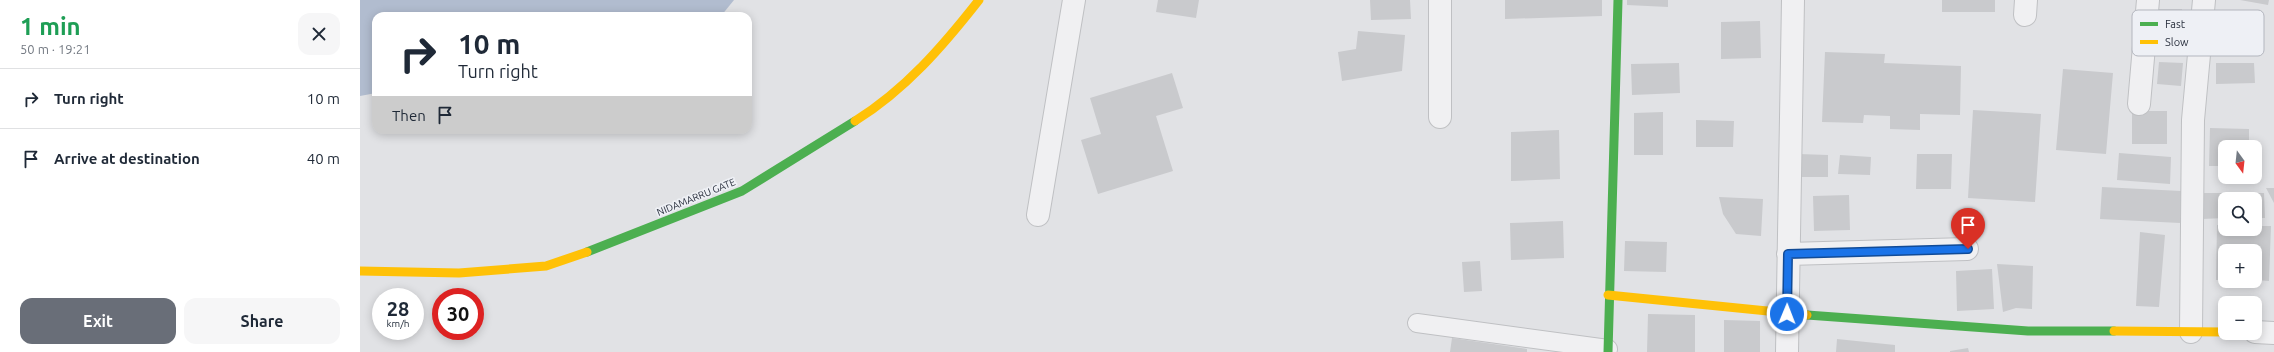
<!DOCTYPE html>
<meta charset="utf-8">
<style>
body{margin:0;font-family:Ubuntu,sans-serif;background:#f6f6f7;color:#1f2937;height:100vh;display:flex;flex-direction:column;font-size:15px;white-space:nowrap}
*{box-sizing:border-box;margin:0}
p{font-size:13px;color:#747a83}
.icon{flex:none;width:22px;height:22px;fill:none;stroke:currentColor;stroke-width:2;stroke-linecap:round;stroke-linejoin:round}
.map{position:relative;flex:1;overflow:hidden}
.details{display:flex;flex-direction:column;background:#fff;width:360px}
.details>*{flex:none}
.guide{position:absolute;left:12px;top:12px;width:380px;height:122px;border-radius:12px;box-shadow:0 2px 10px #0003;background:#fff;color:#1f2937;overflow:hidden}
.needle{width:26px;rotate:165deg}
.tools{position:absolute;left:1858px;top:140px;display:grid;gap:8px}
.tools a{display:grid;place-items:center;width:44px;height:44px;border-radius:8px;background:#fff;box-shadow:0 2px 10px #0003;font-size:20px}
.speed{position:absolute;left:12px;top:288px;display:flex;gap:8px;font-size:20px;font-weight:700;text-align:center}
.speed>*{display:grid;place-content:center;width:52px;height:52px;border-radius:50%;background:#fff;box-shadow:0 2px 10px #0003;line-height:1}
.speed small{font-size:10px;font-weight:400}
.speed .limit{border:6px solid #d22;background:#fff;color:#111}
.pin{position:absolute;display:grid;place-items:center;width:34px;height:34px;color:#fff;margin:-41px -17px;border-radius:50% 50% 50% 0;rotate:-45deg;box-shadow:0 0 4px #0007}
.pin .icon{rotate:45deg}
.me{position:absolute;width:44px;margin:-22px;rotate:1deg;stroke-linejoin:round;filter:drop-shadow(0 0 3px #0008)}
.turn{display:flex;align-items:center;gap:14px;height:84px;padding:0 20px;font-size:18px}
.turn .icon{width:52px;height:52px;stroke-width:2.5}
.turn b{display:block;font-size:28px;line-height:34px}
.then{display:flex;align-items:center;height:38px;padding:0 20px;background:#0003;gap:8px;font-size:15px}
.round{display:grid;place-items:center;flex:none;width:42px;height:42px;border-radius:12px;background:#f6f6f7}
.headline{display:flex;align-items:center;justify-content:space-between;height:68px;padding:0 20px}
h1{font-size:24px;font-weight:600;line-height:30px;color:#1e9e55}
.action{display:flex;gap:8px;margin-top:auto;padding:8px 20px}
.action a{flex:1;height:46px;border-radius:12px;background:#696e78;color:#fff;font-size:16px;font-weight:600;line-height:46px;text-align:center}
.action a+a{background:#f6f6f7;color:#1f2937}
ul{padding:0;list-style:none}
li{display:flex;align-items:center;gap:12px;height:60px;padding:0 20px;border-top:1px solid #e0e1e3}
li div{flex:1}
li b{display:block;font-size:15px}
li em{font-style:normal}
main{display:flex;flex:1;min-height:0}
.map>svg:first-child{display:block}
</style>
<main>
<section class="details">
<div class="headline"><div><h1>1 min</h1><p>50 m · 19:21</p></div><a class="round"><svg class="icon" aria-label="close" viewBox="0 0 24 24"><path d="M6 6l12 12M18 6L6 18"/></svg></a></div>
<ul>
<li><svg class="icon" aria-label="right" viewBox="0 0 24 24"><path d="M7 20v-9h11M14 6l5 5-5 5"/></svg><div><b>Turn right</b></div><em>10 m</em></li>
<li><svg class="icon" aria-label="arrive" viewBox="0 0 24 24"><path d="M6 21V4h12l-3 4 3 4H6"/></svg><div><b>Arrive at destination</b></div><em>40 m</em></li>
</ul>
<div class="action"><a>Exit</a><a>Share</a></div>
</section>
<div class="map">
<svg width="1914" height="352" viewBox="0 0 1914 352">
<rect width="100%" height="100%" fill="#e1e2e5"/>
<path fill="#b1bccf" d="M0,0H374L361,16H16V93L0,96Z"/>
<path fill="#c9cacd" d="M798,0H839L836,18L796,12Z
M1010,0H1050L1051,19L1011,20Z
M1145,0H1242V16L1145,19Z
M1267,0H1308V7L1267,5Z
M1582,0H1635V12H1582Z
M1880,0H1909L1908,5Z
M1791,9H1822V51H1790Z
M1400,21L1401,58L1361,59V22Z
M998,31L1045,35L1042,71L982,81L978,52L996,49Z
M1465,52L1525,54L1524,63L1601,66L1600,115L1560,114V130L1530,129V116L1504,115L1503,123L1462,122Z
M1799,62L1823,63L1821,86L1797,84Z
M1319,63L1320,93L1272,95L1271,64Z
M1856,63H1894L1895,83L1856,84Z
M1703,69L1753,73L1746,154L1696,150Z
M812,73L823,108L796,116L813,171L738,194L721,140L741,134L730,98Z
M1613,110L1681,114L1675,202L1608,198Z
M1772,111H1807V144H1772Z
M1303,112V155H1274V113Z
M1336,120L1374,121L1373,147H1336Z
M1850,128L1889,129V147H1865V166H1849Z
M1199,130L1200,179L1151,181V132Z
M1759,153L1811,157L1810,184L1757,180Z
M1439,154L1468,155V177H1438Z
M1557,154H1592L1591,189H1556Z
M1480,155L1511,157L1510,175L1478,174Z
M1742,187L1821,191L1820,223L1740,219Z
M1906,188H1914V203Z
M1842,193H1904L1905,218H1895V199H1865V218L1842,219Z
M1489,195L1490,230L1454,231L1453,196Z
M1359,197L1403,199L1401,236L1376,234L1363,214Z
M1203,221L1204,258L1151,260L1150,223Z
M1857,225L1865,226V229H1895V226H1911L1909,281L1895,280V251H1865V280H1856Z
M1780,232L1805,235L1799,307L1776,306Z
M1265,241L1307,242L1306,272L1264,271Z
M1120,261L1122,291L1104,292L1102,262Z
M1637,264L1673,266L1672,309L1656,308L1643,312Z
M1632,269L1634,309L1597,311L1596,271Z
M1288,314L1335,315V352H1287Z
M1364,320L1400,321V352H1364Z
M1092,338L1167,349V352H1090Z
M1477,339L1535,345V352H1476Z
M1608,348L1609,352H1590V351Z"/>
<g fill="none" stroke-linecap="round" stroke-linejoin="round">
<defs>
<path id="lane" d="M1057,323L1248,349"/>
<path id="street" d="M1665,15L1666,0
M1779,104L1788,0
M1080,117V0
M678,215L714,0
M1428,254L1607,249
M1831,332L1833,120L1844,0
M1895,332L1914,333
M1427,352L1433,0"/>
</defs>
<use href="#lane" stroke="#bfc0c3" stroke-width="20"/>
<use href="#street" stroke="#bfc0c3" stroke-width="24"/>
<use href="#lane" stroke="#f0f0f2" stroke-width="18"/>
<use href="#street" stroke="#f0f0f2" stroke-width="22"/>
<path stroke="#4caf50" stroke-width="9" d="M227,252L382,191L495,121
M1447,315L1668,331H1754
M1248,352L1258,0"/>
<path stroke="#ffc107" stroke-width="9" d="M495,121C545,90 583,46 619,0
M0,271L99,273L186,266L227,252
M1248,295L1447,315
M1754,331L1865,332"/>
</g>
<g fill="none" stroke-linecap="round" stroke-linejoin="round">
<defs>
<path id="route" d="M1427,314L1428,254L1608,249"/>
</defs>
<use href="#route" stroke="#114b97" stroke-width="10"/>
<use href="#route" stroke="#1a73e8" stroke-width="7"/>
</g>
<g text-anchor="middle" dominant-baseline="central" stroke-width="3.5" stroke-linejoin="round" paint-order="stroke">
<g font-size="10" fill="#292f3d" stroke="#eef0f5">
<text transform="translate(336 197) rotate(-22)">NIDAMARRU GATE</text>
</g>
</g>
<rect x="1772" y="10" width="132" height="46" rx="6" fill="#eef0f5" stroke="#b3b6be" stroke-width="1"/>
<rect x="1780" y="22" width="18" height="4" fill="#4caf50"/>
<rect x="1780" y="40" width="18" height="4" fill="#ffc107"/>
<g font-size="11" fill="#292f3d">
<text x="1805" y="28">Fast</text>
<text x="1805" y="46">Slow</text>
</g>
</svg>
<div class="tools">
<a><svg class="needle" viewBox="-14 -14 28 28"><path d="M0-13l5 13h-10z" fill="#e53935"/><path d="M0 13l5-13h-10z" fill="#747a83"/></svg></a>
<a><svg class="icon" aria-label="search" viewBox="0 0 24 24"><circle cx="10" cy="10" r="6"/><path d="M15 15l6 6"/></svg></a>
<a>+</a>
<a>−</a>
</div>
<div class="speed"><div>28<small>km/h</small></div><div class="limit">30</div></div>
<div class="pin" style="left:1608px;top:249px;background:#d93025"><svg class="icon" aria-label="arrive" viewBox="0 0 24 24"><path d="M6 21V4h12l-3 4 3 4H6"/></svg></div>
<svg class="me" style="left:1427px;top:314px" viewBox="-20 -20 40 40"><circle r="17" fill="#1a73e8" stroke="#fff" stroke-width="3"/><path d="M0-11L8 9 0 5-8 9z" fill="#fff"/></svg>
<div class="guide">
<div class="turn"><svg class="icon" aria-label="right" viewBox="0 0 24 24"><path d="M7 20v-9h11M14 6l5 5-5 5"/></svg><div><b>10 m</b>Turn right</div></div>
<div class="then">Then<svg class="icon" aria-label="arrive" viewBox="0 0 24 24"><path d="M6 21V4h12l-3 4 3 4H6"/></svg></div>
</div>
</div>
</main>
